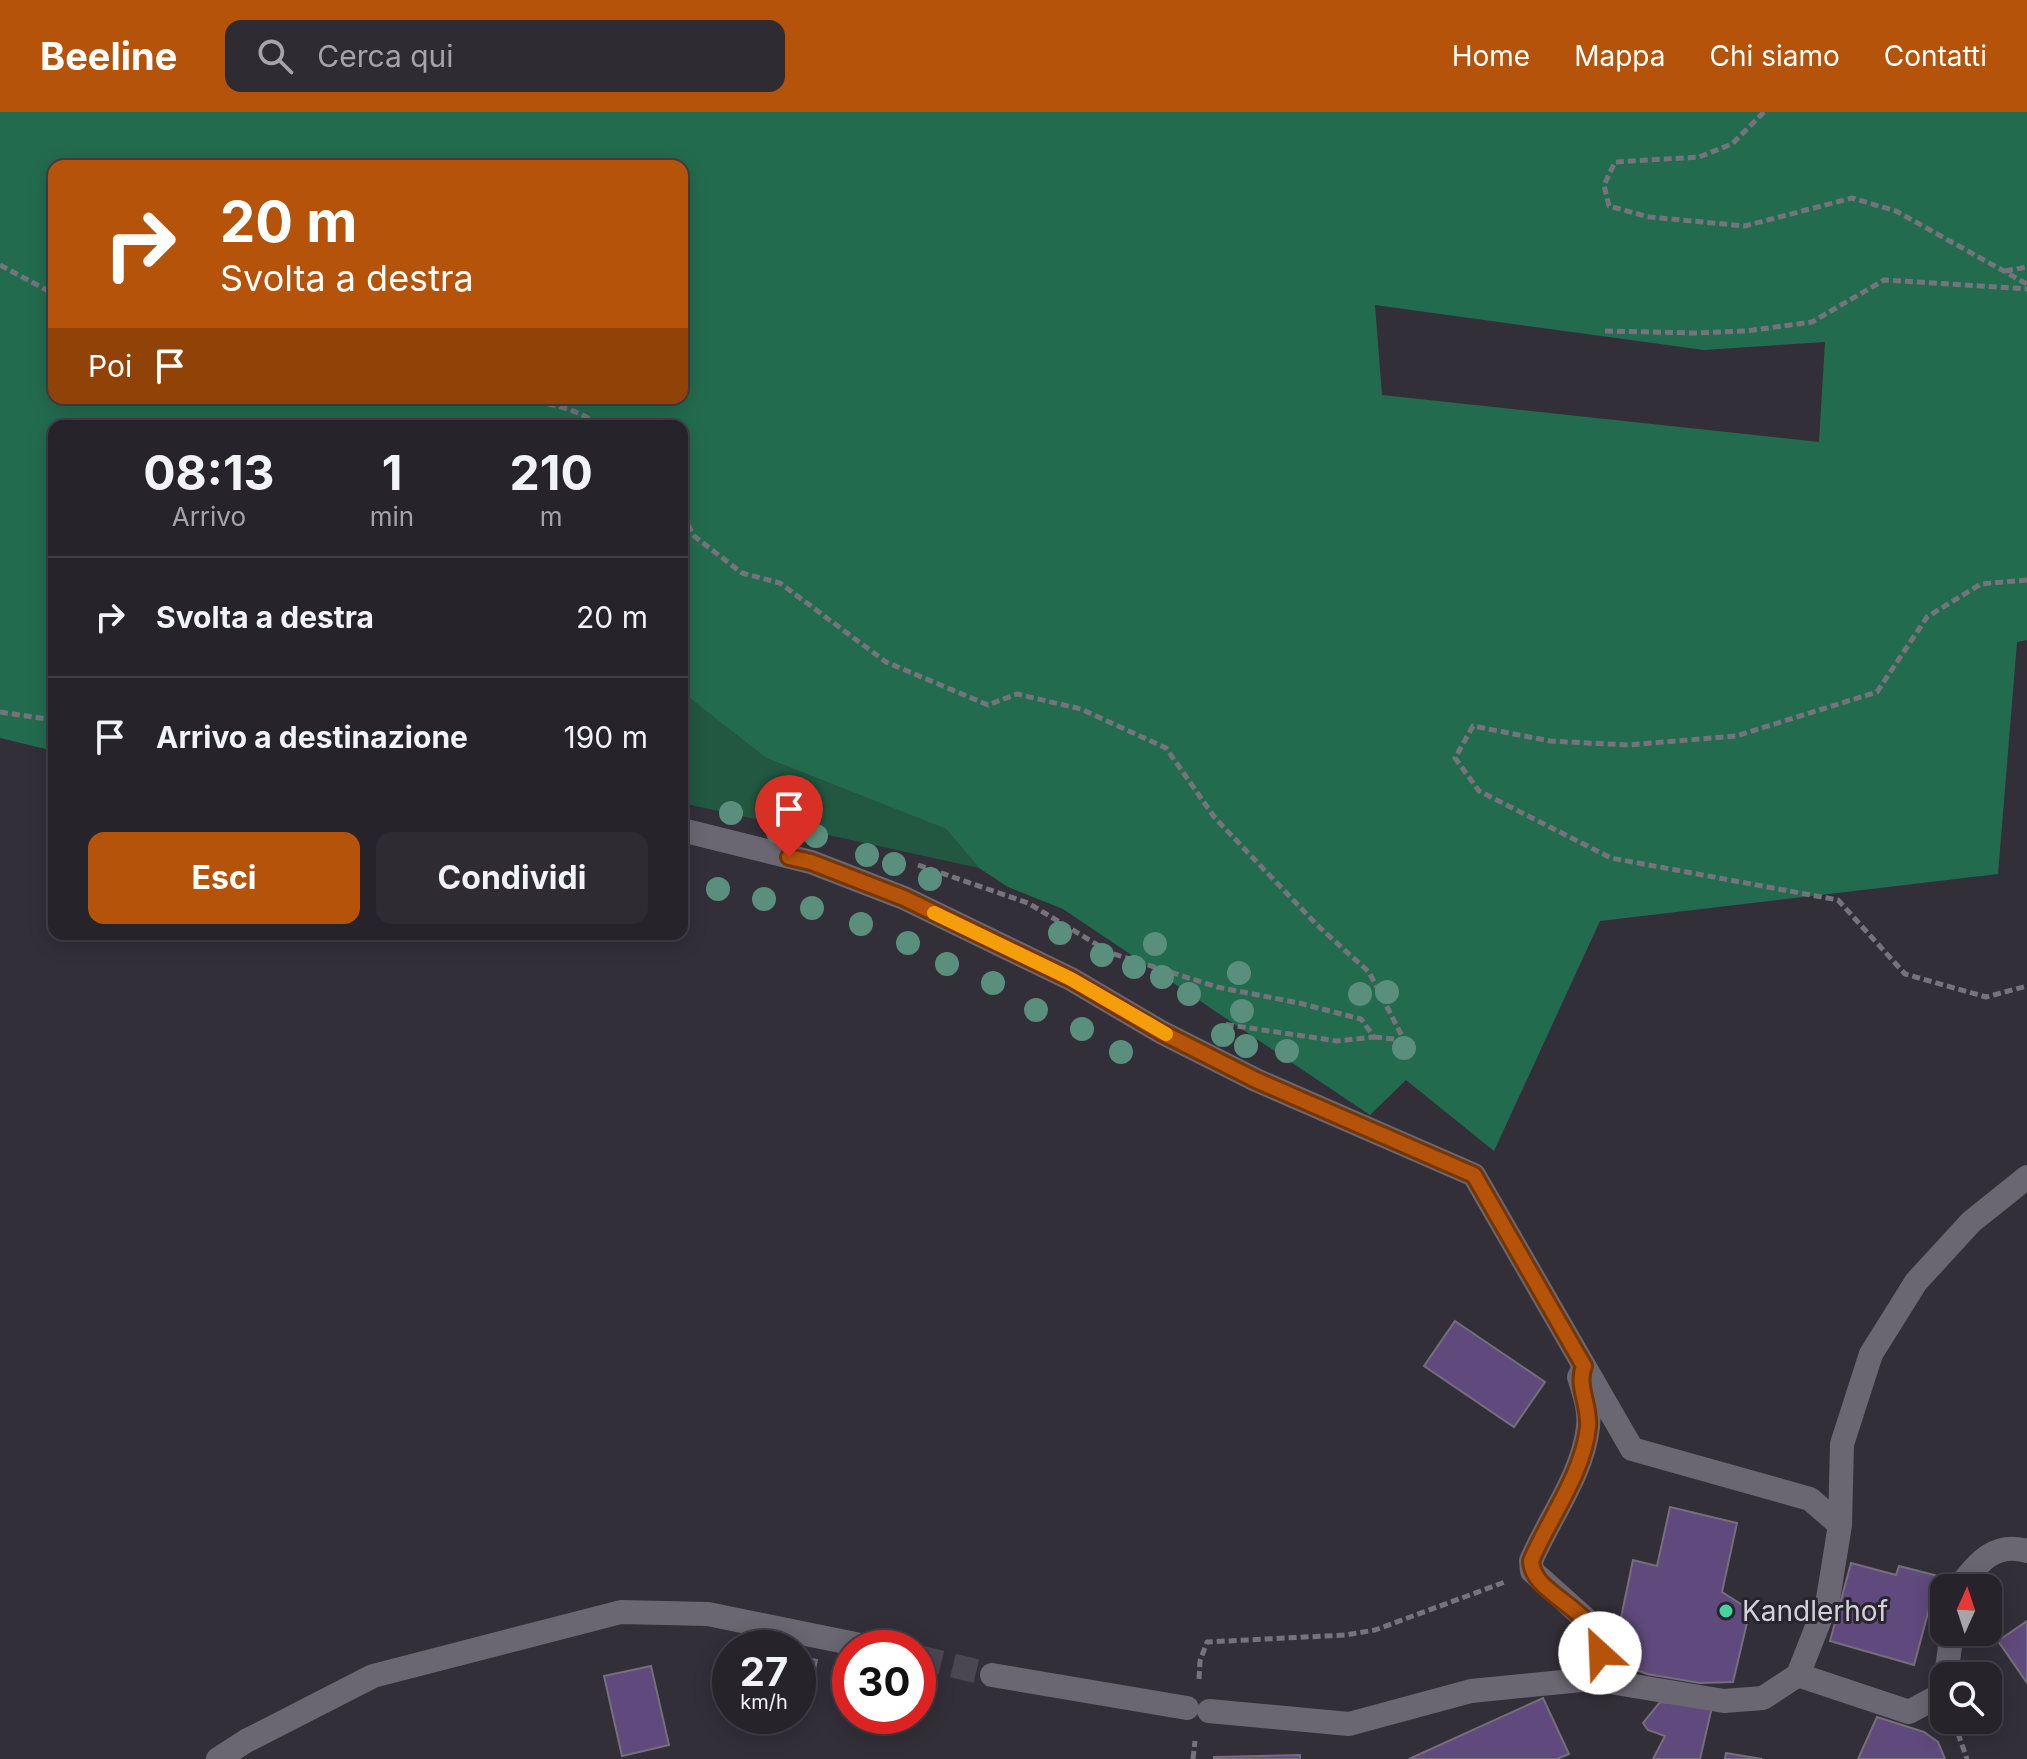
<!DOCTYPE html>
<html lang="it">
<style>
body{margin:0;font-family:Inter,sans-serif;background:#2e2b33;color:#f1f3f6;height:100vh;display:flex;flex-direction:column;font-size:30px;white-space:nowrap}
*{box-sizing:border-box;margin:0}
p{font-size:26px;color:#a4a4a9}
.icon{flex:none;width:44px;height:44px;fill:none;stroke:currentColor;stroke-width:2;stroke-linecap:round;stroke-linejoin:round}
.map{position:relative;flex:1;overflow:hidden}
.side{position:absolute;left:48px;top:308px;width:640px;height:520px;display:flex;flex-direction:column;background:#26232b;border-radius:16px;box-shadow:0 4px 20px #0003,0 0 0 2px #424047}
.side>*{flex:none}
.banner{position:absolute;left:48px;top:48px;width:640px;height:244px;border-radius:16px;box-shadow:0 4px 20px #0003,0 0 0 2px #424047;background:#b45309;color:#fff;overflow:hidden}
.needle{width:52px;rotate:3deg}
.tools{position:absolute;left:1930px;top:1462px;display:grid;gap:16px}
.tools a{display:grid;place-items:center;width:72px;height:72px;border-radius:16px;background:#26232b;box-shadow:0 4px 20px #0003,0 0 0 2px #424047;font-size:40px}
.speed{position:absolute;left:712px;top:1518px;display:flex;gap:16px;font-size:40px;font-weight:700;text-align:center}
.speed>*{display:grid;place-content:center;width:104px;height:104px;border-radius:50%;background:#26232b;box-shadow:0 4px 20px #0003,0 0 0 2px #424047;line-height:1}
.speed small{font-size:20px;font-weight:400}
.speed .limit{border:12px solid #d22;background:#fff;color:#111}
.pin{position:absolute;display:grid;place-items:center;width:68px;height:68px;color:#fff;margin:-82px -34px;border-radius:50% 50% 50% 0;rotate:-45deg;box-shadow:0 0 8px #0007}
.pin .icon{rotate:45deg}
.me{position:absolute;width:88px;margin:-44px;rotate:335deg;stroke-linejoin:round;filter:drop-shadow(0 0 6px #0008)}
.turn{display:flex;align-items:center;gap:28px;height:168px;padding:0 40px;font-size:36px}
.turn .icon{width:104px;height:104px;stroke-width:2.5}
.turn b{display:block;font-size:56px;line-height:68px}
.then{display:flex;align-items:center;height:76px;padding:0 40px;background:#0003;gap:16px;font-size:30px}
.eta{display:flex;justify-content:space-evenly;align-items:center;height:136px;text-align:center}
.eta b{font-size:48px;font-weight:700;line-height:56px}
.primary-button{display:flex;gap:16px;margin-top:auto;padding:16px 40px}
.primary-button a{flex:1;height:92px;border-radius:16px;background:#b45309;color:#fff;font-size:32px;font-weight:700;line-height:92px;text-align:center}
.primary-button a+a{background:#2e2b33;color:#f1f3f6}
ul{padding:0;list-style:none}
li{display:flex;align-items:center;gap:24px;height:120px;padding:0 40px;border-top:2px solid #424047}
li div{flex:1}
li b{display:block;font-size:30px}
li em{font-style:normal}
header{display:flex;align-items:center;gap:48px;box-sizing:border-box;height:112px;padding:0 40px;background:#b45309;color:#fff}
header strong{font-size:38px}
nav{display:flex;gap:44px;margin-inline-start:auto;font-size:28px}
.search{width:560px;height:72px;background:#2e2b33;display:flex;align-items:center;gap:20px;box-sizing:border-box;padding:0 28px;border-radius:16px;color:#a4a4a9;font-size:30px}
.map>svg:first-child{display:block}
</style>
<header>
<strong>Beeline</strong>
<div class="search"><svg class="icon" aria-label="search" viewBox="0 0 24 24"><circle cx="10" cy="10" r="6"/><path d="M15 15l6 6"/></svg>Cerca qui</div>
<nav><a>Home</a><a>Mappa</a><a>Chi siamo</a><a>Contatti</a></nav>
</header>
<div class="map">
<svg width="2027" height="1647" viewBox="0 0 2027 1647">
<rect width="100%" height="100%" fill="#332f39"/>
<path fill="#225842" d="M682,580L766,646L946,717L979,756L682,691Z"/>
<path fill="#236b4f" fill-rule="evenodd" d="M0,0H2027V528L2017,530L1998,762L1600,809L1494,1039L1406,968L1370,1003L1063,797L1008,775L979,756L946,717L766,646L682,580V314H54V639L0,626ZM54,54H682V286H54ZM1375,193L1704,238L1825,230L1819,330L1382,283Z"/>
<path fill="#604a7d" stroke="#746f7b" stroke-width="2" d="M1455,1209L1545,1270L1514,1315L1424,1254Z
M1670,1395L1737,1411L1722,1480L1750,1498L1733,1570L1700,1571L1647,1562L1618,1551L1613,1544L1633,1448L1657,1454Z
M1851,1451L1896,1463L1899,1454L1938,1464L1914,1553L1830,1529Z
M2027,1509V1571L1998,1529Z
M798,1544L817,1548L806,1600L798,1598Z
M651,1554L669,1633L622,1644L604,1564Z
M1543,1586L1569,1642L1557,1647H1409Z
M1660,1590L1712,1595L1700,1647H1653L1665,1624L1648,1618L1643,1611Z
M1877,1605L1924,1620L1938,1630L1945,1647H1858Z
M1726,1641L1762,1647H1725Z
M1300,1643V1647H1214V1645Z"/>
<g fill="none" stroke-linecap="round" stroke-linejoin="round">
<path stroke="#4b4751" stroke-width="24" stroke-dasharray="24 12" stroke-linecap="butt" d="M918,1545L992,1563"/>
<path stroke="#77737c" stroke-width="5" stroke-dasharray="8 4" stroke-linecap="butt" d="M1764,0L1732,32L1699,45L1615,50L1604,73L1609,94L1649,105L1745,114L1852,86L1896,99L2027,172
M0,153L54,182
M2005,159L2027,155
M1605,219L1694,221L1746,219L1812,210L1884,168L2027,177
M488,286C528,289 567,289 600,314
M682,402L694,424L742,461L780,471L886,550L988,593L1017,582L1081,597L1166,636L1215,706L1317,813L1369,860L1404,928L1374,925
M2027,468L1981,472L1927,505L1877,580L1736,624L1628,633L1550,629L1473,614L1455,646L1479,679L1611,746L1838,788L1905,862L1986,885L2027,874
M0,600L54,608
M918,753L1028,791L1111,841L1217,875L1299,891L1361,907L1374,925L1337,929L1223,912
M1199,1567L1200,1549L1207,1530L1345,1523L1375,1518L1505,1470
M1954,1610L1967,1647
M1193,1647L1195,1629"/>
<path stroke="#6b6772" stroke-width="24" d="M682,718L811,750L904,786L1071,867L1161,920L1256,968L1474,1063L1632,1337L1810,1387L1840,1413
M1581,1261L1579,1265C1584,1281 1590,1298 1588,1315C1583,1362 1549,1406 1531,1449L1532,1459L1590,1511C1603,1529 1600,1546 1598,1567
M1958,1476C1977,1453 1993,1429 2027,1439
M992,1563L1187,1596
M1798,1563L1909,1600L1944,1581
M1946,1564L1952,1520
M1209,1599L1349,1612L1471,1579L1592,1567L1724,1589L1763,1586L1798,1563L1828,1487L1840,1413L1842,1332L1871,1242L1916,1170L1971,1110L2027,1065
M218,1647L246,1629L373,1564L621,1500L708,1502L875,1536"/>
</g>
<g fill="#598f7c">
<circle cx="731" cy="701" r="12"/>
<circle cx="778" cy="720" r="12"/>
<circle cx="816" cy="724" r="12"/>
<circle cx="867" cy="743" r="12"/>
<circle cx="894" cy="752" r="12"/>
<circle cx="930" cy="767" r="12"/>
<circle cx="718" cy="777" r="12"/>
<circle cx="764" cy="787" r="12"/>
<circle cx="812" cy="796" r="12"/>
<circle cx="861" cy="812" r="12"/>
<circle cx="1060" cy="821" r="12"/>
<circle cx="908" cy="831" r="12"/>
<circle cx="1155" cy="832" r="12"/>
<circle cx="1102" cy="843" r="12"/>
<circle cx="947" cy="852" r="12"/>
<circle cx="1134" cy="855" r="12"/>
<circle cx="1239" cy="861" r="12"/>
<circle cx="1162" cy="865" r="12"/>
<circle cx="993" cy="871" r="12"/>
<circle cx="1387" cy="880" r="12"/>
<circle cx="1189" cy="882" r="12"/>
<circle cx="1360" cy="882" r="12"/>
<circle cx="1036" cy="898" r="12"/>
<circle cx="1242" cy="899" r="12"/>
<circle cx="1082" cy="917" r="12"/>
<circle cx="1223" cy="923" r="12"/>
<circle cx="1246" cy="934" r="12"/>
<circle cx="1404" cy="936" r="12"/>
<circle cx="1287" cy="939" r="12"/>
<circle cx="1121" cy="940" r="12"/>
</g>
<g fill="none" stroke-linecap="round" stroke-linejoin="round">
<defs>
<path id="route" d="M789,745L811,750L904,786L1071,867L1161,920L1256,968L1474,1063L1584,1254C1576,1274 1590,1293 1588,1315C1583,1362 1549,1406 1531,1449C1533,1485 1597,1494 1600,1541"/>
</defs>
<use href="#route" stroke="#753606" stroke-width="20"/>
<use href="#route" stroke="#b45309" stroke-width="14"/>
<path stroke="#f59e0b" stroke-width="14" d="M934,801L1071,867L1166,922"/>
</g>
<circle fill="#46d49e" stroke="#29252f" stroke-width="3" cx="1726" cy="1499" r="8"/>
<g text-anchor="middle" dominant-baseline="central" stroke-width="6" stroke-linejoin="round" paint-order="stroke">
<g font-size="28" fill="#d4d2d8" stroke="#29252f" text-anchor="start">
<text x="1742" y="1499">Kandlerhof</text>
</g>
</g>
</svg>
<div class="tools">
<a><svg class="needle" viewBox="-14 -14 28 28"><path d="M0-13l5 13h-10z" fill="#e53935"/><path d="M0 13l5-13h-10z" fill="#a4a4a9"/></svg></a>
<a><svg class="icon" aria-label="search" viewBox="0 0 24 24"><circle cx="10" cy="10" r="6"/><path d="M15 15l6 6"/></svg></a>
</div>
<div class="speed"><div>27<small>km/h</small></div><div class="limit">30</div></div>
<div class="pin" style="left:789px;top:745px;background:#d93025"><svg class="icon" aria-label="arrive" viewBox="0 0 24 24"><path d="M6 21V4h12l-3 4 3 4H6"/></svg></div>
<svg class="me" style="left:1600px;top:1541px" viewBox="-20 -20 40 40"><circle r="19" fill="#fff"/><path d="M0-13L10 11 0 6-10 11z" fill="#b45309"/></svg>
<div class="banner">
<div class="turn"><svg class="icon" aria-label="right" viewBox="0 0 24 24"><path d="M7 20v-9h11M14 6l5 5-5 5"/></svg><div><b>20 m</b>Svolta a destra</div></div>
<div class="then">Poi<svg class="icon" aria-label="arrive" viewBox="0 0 24 24"><path d="M6 21V4h12l-3 4 3 4H6"/></svg></div>
</div>
<section class="side">
<div class="eta">
<div><b>08:13</b><p>Arrivo</p></div>
<div><b>1</b><p>min</p></div>
<div><b>210</b><p>m</p></div>
</div>
<ul>
<li><svg class="icon" aria-label="right" viewBox="0 0 24 24"><path d="M7 20v-9h11M14 6l5 5-5 5"/></svg><div><b>Svolta a destra</b></div><em>20 m</em></li>
<li><svg class="icon" aria-label="arrive" viewBox="0 0 24 24"><path d="M6 21V4h12l-3 4 3 4H6"/></svg><div><b>Arrivo a destinazione</b></div><em>190 m</em></li>
</ul>
<div class="primary-button"><a>Esci</a><a>Condividi</a></div>
</section>
</div>
